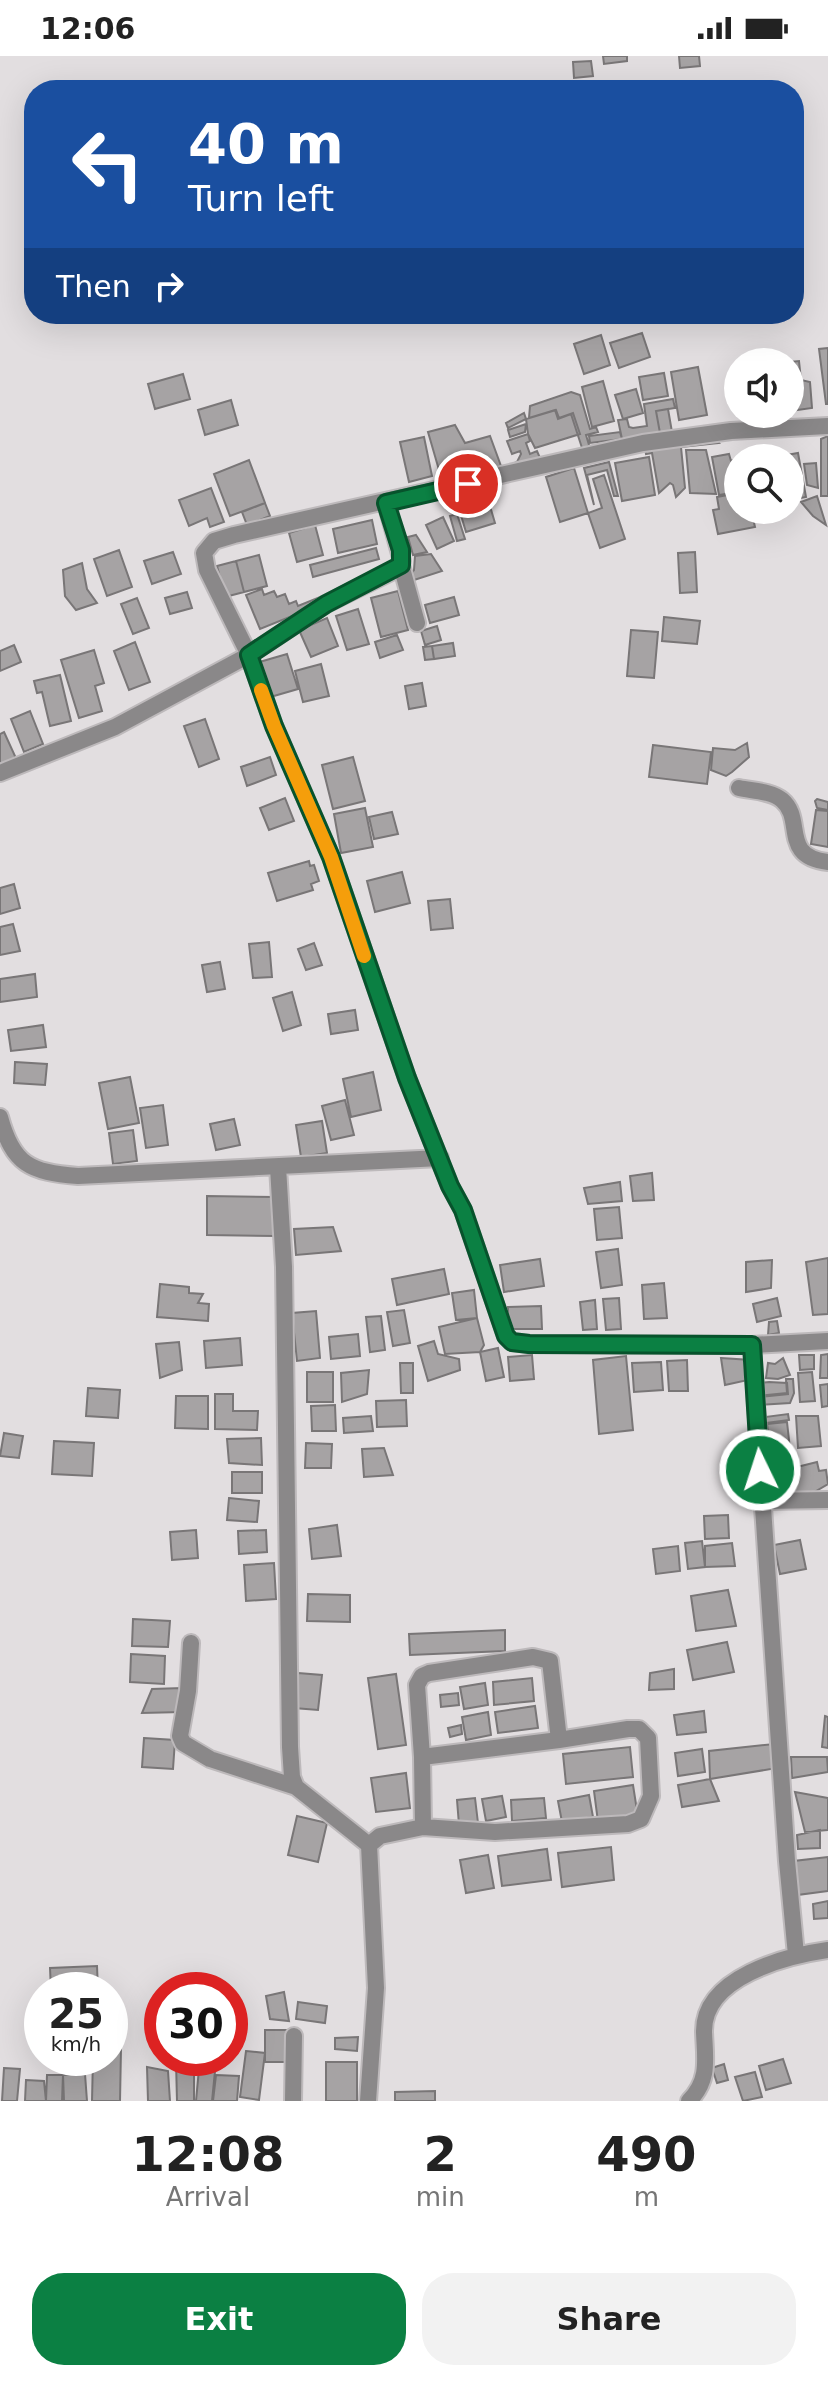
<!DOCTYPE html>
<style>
body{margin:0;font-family:"DejaVu Sans",sans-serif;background:#f2f2f2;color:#222;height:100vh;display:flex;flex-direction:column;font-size:30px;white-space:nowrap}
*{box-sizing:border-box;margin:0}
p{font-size:26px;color:#767676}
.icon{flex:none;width:44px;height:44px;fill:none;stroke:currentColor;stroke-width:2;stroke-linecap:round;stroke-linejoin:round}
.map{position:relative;height:2045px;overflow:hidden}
.side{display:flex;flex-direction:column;background:#fff;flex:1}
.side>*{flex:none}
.top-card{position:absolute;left:24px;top:24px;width:780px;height:244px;border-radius:32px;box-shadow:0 8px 32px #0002;background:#1a4fa0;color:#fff;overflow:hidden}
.fabs{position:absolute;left:724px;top:292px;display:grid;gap:16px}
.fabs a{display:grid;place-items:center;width:80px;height:80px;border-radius:50%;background:#fff;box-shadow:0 8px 32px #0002;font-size:40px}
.speed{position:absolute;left:24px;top:1916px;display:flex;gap:16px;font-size:40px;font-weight:700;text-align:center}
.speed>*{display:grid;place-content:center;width:104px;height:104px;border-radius:50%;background:#fff;box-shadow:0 8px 32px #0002;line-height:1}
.speed small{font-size:20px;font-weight:400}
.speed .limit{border:12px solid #d22;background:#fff;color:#111}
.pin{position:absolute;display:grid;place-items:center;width:68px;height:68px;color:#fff;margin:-34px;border:4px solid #fff;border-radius:50%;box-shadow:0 2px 8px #0007}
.me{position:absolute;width:88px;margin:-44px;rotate:356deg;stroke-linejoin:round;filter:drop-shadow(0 0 6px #0008)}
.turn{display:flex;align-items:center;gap:28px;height:168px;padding:0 32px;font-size:36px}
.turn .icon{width:104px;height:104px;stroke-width:2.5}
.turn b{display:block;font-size:56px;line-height:68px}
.then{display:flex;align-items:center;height:76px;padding:0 32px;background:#0003;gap:16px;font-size:30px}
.eta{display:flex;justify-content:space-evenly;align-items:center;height:136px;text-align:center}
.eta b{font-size:48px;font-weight:700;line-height:56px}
.action{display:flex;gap:16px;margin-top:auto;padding:16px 32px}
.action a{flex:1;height:92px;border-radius:32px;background:#0b8043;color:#fff;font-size:32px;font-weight:700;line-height:92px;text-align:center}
.action a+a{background:#f2f2f2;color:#222}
.status{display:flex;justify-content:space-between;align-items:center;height:56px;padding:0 40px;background:#fff;direction:ltr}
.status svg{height:22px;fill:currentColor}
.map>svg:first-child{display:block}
</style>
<div class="status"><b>12:06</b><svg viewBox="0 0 49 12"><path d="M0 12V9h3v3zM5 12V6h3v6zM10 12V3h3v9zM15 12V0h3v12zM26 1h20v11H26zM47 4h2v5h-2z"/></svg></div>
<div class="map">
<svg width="828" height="2045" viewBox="0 0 828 2045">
<rect width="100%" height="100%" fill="#e2dee0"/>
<path fill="#a6a3a4" stroke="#797677" stroke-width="2" d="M603,0H627V5L604,8Z
M679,0H699L700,10L680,12Z
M591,5L593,20L574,22L573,6Z
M642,277L650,301L619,312L610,287Z
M601,279L610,309L584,318L574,288Z
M828,292V348H826L819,293Z
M799,305L801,324L810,326L812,352L790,355V306Z
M698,311L707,359L679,364L671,316Z
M664,317L668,340L643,344L639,321Z
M183,318L190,343L155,353L148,328Z
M603,325L614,365L592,371L582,331Z
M636,333L643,357L623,363L615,339Z
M571,336L580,339L590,373L596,371L598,376L586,379L589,389L583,395L571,358L558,363L555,354L529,362L530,350Z
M673,343L675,352L656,355L660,377L622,383L618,364L627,363L629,371L633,372L647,370L644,348Z
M231,344L238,369L205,379L198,354Z
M668,353L672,376L660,377L656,355Z
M556,354L559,362L573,357L580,378L535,392L528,378L526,363Z
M524,357L526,363L508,372L506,367Z
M763,358H783L791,368H766Z
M526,368L525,376L510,381L508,374Z
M455,369L465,387L490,380L501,410L459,422L454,409L439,414L428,376Z
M620,376L622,383L660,377L622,383L590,387L589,380Z
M528,378L530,385L526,387L530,398L537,395L540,402L538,406L517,412L512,408L517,406L521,398L520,395L512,398L507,385Z
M713,380L719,387L681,391L685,432L676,441L673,429L670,427L659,437L652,397L646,398L645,392Z
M828,380V440H821V383Z
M424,381L432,420L409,426L400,386Z
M686,394H706L716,438L690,437Z
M798,397L806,441L790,444V402H770Z
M729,398L731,405L738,403V436L719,439L712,401Z
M649,401L655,439L622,445L615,407Z
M249,404L265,447L230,460L214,418Z
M609,406L618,440H614L607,414L587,419L594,449L584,412Z
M816,407L818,432L807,429L804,408Z
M574,412L588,457L560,466L546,421Z
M604,419L625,483L600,492L588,457L602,452L593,423Z
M211,432L224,466L210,471L207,462L189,470L179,444Z
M467,432L470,444L464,450L459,444L448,447L446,438Z
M738,437V454H751L755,471L718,478L713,454L719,453L717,441Z
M487,440L495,467L466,476L460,456L471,445Z
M817,440L826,469L813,460L801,446Z
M265,447L270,460L247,469L242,456Z
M457,458L465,483L457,485L450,460Z
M443,461L454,485L437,493L426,469Z
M372,464L377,488L338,497L333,473Z
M315,469L323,499L297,506L289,477Z
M416,479L427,496L413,499L408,481Z
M376,492L379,503L313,521L310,509Z
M119,494L132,531L107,540L94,503Z
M173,496L181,518L152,528L144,505Z
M695,496L697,536L680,537L678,497Z
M431,498L442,515L411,525L409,520L414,514L415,500Z
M259,499L267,530L244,536L236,505Z
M236,505L244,536L225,541L217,510Z
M82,507L87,533L97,547L76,554L65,540L63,514Z
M262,533L264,539L274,535L277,541L285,538L289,548L296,545L298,550L320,541L322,548L260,573L246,539Z
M398,535L408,574L381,581L371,542Z
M187,536L192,552L170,558L165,542Z
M454,541L459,559L430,567L425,549Z
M137,542L149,572L133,578L121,548Z
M358,553L369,588L347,594L336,560Z
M664,561L700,565L697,588L662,585Z
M327,562L338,590L311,601L299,574Z
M437,570L441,584L425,589L421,575Z
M631,574L658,576L654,622L627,620Z
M397,579L403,594L380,602L375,586Z
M135,586L150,626L129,634L114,595Z
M453,587L455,600L434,603L432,590Z
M14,589L21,606L0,615V595Z
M432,590L434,603L425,604L423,591Z
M94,594L104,627L95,630L102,655L79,662L61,604Z
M287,598L298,633L267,642L256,607Z
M321,608L329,640L303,646L295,615Z
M60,619L71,665L50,670L42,636L37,637L34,625Z
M422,627L426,650L409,653L405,630Z
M30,655L43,688L24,696L11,663Z
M205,663L219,703L199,711L184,670Z
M4,676L15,700L13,709L0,713V678Z
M747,687L749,701L732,716L726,720L711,714L713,692L735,694Z
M653,689L711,696L707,728L649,721Z
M270,701L276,719L247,730L241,711Z
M353,701L365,745L333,753L322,709Z
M285,742L294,765L269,774L260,752Z
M817,743L828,746V754L817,752L815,745Z
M365,752L373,791L341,797L334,758Z
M816,754L828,755V791L811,788Z
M392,756L398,778L374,783L369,761Z
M309,805L310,810L314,809L319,825L311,828L313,834L277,845L268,817Z
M402,816L410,847L375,856L367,825Z
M14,828L20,852L0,858V832Z
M450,843L453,872L431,874L428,845Z
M13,868L20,895L0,899V871Z
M269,886L272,921L253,922L249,888Z
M314,887L322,909L306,914L298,893Z
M220,906L225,933L207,936L202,909Z
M35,918L37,941L0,946V923Z
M292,936L301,969L283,975L273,942Z
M355,954L358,974L331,978L328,958Z
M43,969L46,991L11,995L8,974Z
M15,1006L47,1008L45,1029L14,1027Z
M373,1016L381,1054L351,1061L343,1023Z
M130,1021L139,1067L108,1073L99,1027Z
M345,1044L354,1079L331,1084L322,1050Z
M163,1049L168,1089L146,1092L140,1052Z
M234,1063L240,1089L216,1094L210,1068Z
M322,1065L327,1097L301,1101L296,1069Z
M133,1074L137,1105L113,1108L109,1077Z
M652,1117L654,1144L633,1145L630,1120Z
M620,1126L622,1145L588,1148L584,1132Z
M207,1140L274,1141V1180L207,1179Z
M619,1151L622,1182L597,1184L594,1153Z
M333,1171L341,1195L296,1199L294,1173Z
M618,1193L622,1229L601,1232L596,1196Z
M828,1202V1258L813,1259L806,1206Z
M540,1203L544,1230L504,1236L500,1209Z
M772,1204L771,1232L746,1236V1206Z
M444,1213L449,1238L397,1249L392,1223Z
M664,1227L667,1262L644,1263L642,1229Z
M160,1228L189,1231V1237L203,1238L198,1247L209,1248L208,1265L157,1261Z
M474,1234L477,1262L456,1264L452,1237Z
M619,1242L621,1273L606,1274L603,1243Z
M777,1242L781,1260L757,1266L753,1248Z
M595,1244L597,1273L583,1274L580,1246Z
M541,1250L542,1273H508V1251Z
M404,1254L410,1287L393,1290L387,1256Z
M316,1255L320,1302L297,1305L292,1257Z
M381,1260L385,1294L370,1296L366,1261Z
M477,1262L484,1289L480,1296L445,1298L439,1271Z
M777,1265L779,1277L768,1279L769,1266Z
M358,1278L360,1300L331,1303L329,1281Z
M240,1282L242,1309L206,1312L204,1285Z
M434,1285L438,1298L459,1303L460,1314L428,1325L418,1290Z
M179,1286L182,1314L160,1322L156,1288Z
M498,1292L504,1321L486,1325L480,1296Z
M828,1298V1322H820L821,1299Z
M532,1299L534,1323L510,1325L508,1301Z
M799,1299H814V1313L800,1314Z
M626,1300L633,1374L599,1378L593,1304Z
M721,1302L751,1304L748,1324L725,1329Z
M783,1302L790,1319L778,1323L766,1322L768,1307L775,1308Z
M687,1304L688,1335H669L667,1305Z
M661,1306L663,1334L634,1336L632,1307Z
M400,1307H413V1337H401Z
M369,1314L367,1338L342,1346L341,1317Z
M307,1316H333V1346H307Z
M812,1316L815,1345L800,1346L798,1317Z
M786,1323H793L794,1337L790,1347L758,1349V1340L787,1337Z
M769,1326L787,1327L788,1338L760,1341L759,1327Z
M828,1328V1350L822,1351L820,1329Z
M88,1332L120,1334L118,1362L86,1360Z
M215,1338H233V1355H258L257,1374L215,1373Z
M176,1340H208V1373L175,1372Z
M406,1344L407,1370L377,1371L376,1345Z
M335,1349L336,1375H312L311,1350Z
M788,1358L789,1364L766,1367L765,1361Z
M371,1360L373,1375L344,1377L343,1362Z
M796,1360H818L821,1390L798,1392Z
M787,1366L790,1393L771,1396L767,1368Z
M4,1377L23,1380L19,1402L0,1400Z
M261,1382L262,1409L229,1407L227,1383Z
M54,1385L94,1387L92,1420L52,1418Z
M306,1387L332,1388L331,1412H305Z
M384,1392L393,1419L364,1421L362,1393Z
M773,1397H785L787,1408L771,1409L774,1437L790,1439L792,1435L798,1441L766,1443L762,1404L773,1401Z
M817,1406L819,1415L826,1414L828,1428L811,1438L795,1436L789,1413Z
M787,1411L790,1432L788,1437L782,1438L776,1434L773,1413Z
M232,1416H262V1437H232Z
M229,1442L259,1445L257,1466L227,1464Z
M728,1459L729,1482L705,1483L704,1460Z
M337,1469L341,1500L312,1503L309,1473Z
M196,1474L198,1502L172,1504L170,1476Z
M266,1474L267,1496L239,1498L238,1475Z
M800,1484L806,1513L780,1518L774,1489Z
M702,1485L705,1511L688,1513L685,1487Z
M732,1487L735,1510L705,1511V1490Z
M678,1490L680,1515L656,1518L653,1493Z
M274,1507L276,1543L246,1545L244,1509Z
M728,1534L736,1570L696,1575L691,1540Z
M308,1538L350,1539V1566L307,1565Z
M133,1563L170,1565L168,1591L132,1590Z
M505,1574V1595L410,1599L409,1578Z
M727,1586L734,1616L693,1624L687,1594Z
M131,1598L165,1600L164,1628L130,1626Z
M674,1613V1633L649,1634L650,1617Z
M298,1617L322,1619L318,1654L294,1652Z
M396,1618L406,1689L378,1693L368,1622Z
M532,1622L534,1645L494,1649L493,1626Z
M485,1627L488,1649L464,1653L460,1631Z
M182,1632V1656L142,1657L152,1633Z
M458,1637L459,1649L441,1651L440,1639Z
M535,1650L538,1672L498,1677L495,1656Z
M704,1655L706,1676L677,1679L674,1659Z
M488,1656L491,1679L466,1684L462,1661Z
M825,1660L828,1661V1692L822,1691Z
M461,1669L462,1678L450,1681L448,1672Z
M144,1682L175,1684L173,1713L142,1711Z
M774,1688L777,1712L710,1723L709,1695Z
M630,1691L633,1721L566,1728L563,1698Z
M702,1693L705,1716L678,1720L675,1697Z
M791,1701H827L828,1716L792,1722Z
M406,1717L410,1752L376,1756L371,1722Z
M710,1723L719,1745L682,1751L678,1729Z
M633,1729L638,1761L598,1766L594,1735Z
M795,1736L828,1742V1774L805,1776Z
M589,1739L593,1761L562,1766L558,1745Z
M502,1740L506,1761L486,1765L482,1743Z
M475,1742L478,1767L459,1769L457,1744Z
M544,1742L546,1762L512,1765L511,1744Z
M297,1760L327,1767L318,1806L288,1799Z
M820,1774V1792L798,1793L797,1779Z
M611,1791L614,1824L562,1831L558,1797Z
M547,1793L551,1824L502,1830L498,1800Z
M488,1799L494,1832L466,1837L460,1804Z
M828,1801V1835L797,1839L794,1805Z
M828,1845V1862L814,1863L813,1848Z
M97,1910L98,1934H51L50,1912Z
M284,1936L289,1965L270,1963L266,1940Z
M298,1946L327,1950L325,1967L296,1963Z
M265,1974H288V2006H265Z
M358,1981L357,1995L335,1993V1982Z
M110,1992H121L120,2045H92L93,2002H110Z
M246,1995L265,1997L259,2044L240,2041Z
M200,2002L216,2005L212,2045H196Z
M783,2003L791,2027L766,2034L759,2010Z
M176,2005H194V2045H177Z
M326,2006H357V2045H326Z
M724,2008L728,2024L717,2027L712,2012Z
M147,2011L168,2015L170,2045H148Z
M4,2012L20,2013L17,2045H2Z
M755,2016L762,2041L743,2045L735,2021Z
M85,2018L87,2045H64L63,2019Z
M47,2019H63L62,2045H46Z
M216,2019L239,2020L237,2045H213Z
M26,2024L44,2025L46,2045H25Z
M435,2035V2045H395V2036Z"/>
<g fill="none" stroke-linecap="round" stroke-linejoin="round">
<defs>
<path id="minor" d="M828,370L731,375L643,387L234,479L214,485L204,497L207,514L249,599L274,670L331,801L407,1022L450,1130L463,1154L506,1280L512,1286L529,1288L752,1289L828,1285
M401,509L417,567
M0,717L115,671L249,599L326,548L395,514L402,505L386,447
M739,732C753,735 771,735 782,744C805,763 780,801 828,806
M0,1061C13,1109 30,1116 78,1120L440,1102
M278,1111L284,1211L290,1691L292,1721L296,1731
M752,1289L787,1805L796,1899
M762,1445L828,1444
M191,1587L188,1635L180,1680L183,1687L210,1703L296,1731L369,1789
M422,1701L559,1684
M293,2045L294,1980
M368,2045L376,1932L369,1789L380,1780L423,1771L495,1776L628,1768L641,1763L651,1740L648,1682L639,1673H628L559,1684L550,1605L533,1601L429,1617L422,1620L417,1629L422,1701L423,1771
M689,2045C710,2024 705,2003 704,1976C703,1921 786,1900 828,1894"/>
</defs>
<use href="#minor" stroke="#bdb9bb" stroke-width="20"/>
<use href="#minor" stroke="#8a8889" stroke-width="16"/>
</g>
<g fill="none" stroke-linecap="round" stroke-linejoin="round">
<defs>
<path id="route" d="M468,428L386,447L401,494V509L326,548L249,599L274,670L331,801L407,1022L450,1130L463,1154L506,1280L512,1286L529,1288L752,1289L760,1414"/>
</defs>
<use href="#route" stroke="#07532c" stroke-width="20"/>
<use href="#route" stroke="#0b8043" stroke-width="14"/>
<path stroke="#f59e0b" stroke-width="14" d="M261,634L274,670L331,801L364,900"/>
</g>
</svg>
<div class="fabs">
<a><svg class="icon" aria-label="sound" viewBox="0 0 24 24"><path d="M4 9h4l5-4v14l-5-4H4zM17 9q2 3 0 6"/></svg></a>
<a><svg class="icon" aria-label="search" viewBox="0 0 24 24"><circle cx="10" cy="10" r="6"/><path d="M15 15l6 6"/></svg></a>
</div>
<div class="speed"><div>25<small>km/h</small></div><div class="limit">30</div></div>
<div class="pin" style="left:468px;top:428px;background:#d93025"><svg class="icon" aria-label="arrive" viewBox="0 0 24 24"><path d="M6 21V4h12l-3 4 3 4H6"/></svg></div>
<svg class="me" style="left:760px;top:1414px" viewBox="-20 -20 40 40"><circle r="17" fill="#0b8043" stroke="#fff" stroke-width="3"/><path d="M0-11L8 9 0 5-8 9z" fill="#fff"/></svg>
<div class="top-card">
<div class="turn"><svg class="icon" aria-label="left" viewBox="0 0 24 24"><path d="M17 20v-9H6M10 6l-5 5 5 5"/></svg><div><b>40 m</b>Turn left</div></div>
<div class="then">Then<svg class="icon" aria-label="right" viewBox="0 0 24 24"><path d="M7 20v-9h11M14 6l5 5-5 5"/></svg></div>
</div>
</div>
<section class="side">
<div class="eta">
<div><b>12:08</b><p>Arrival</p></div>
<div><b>2</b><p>min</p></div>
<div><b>490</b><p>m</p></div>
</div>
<div class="action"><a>Exit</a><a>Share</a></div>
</section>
